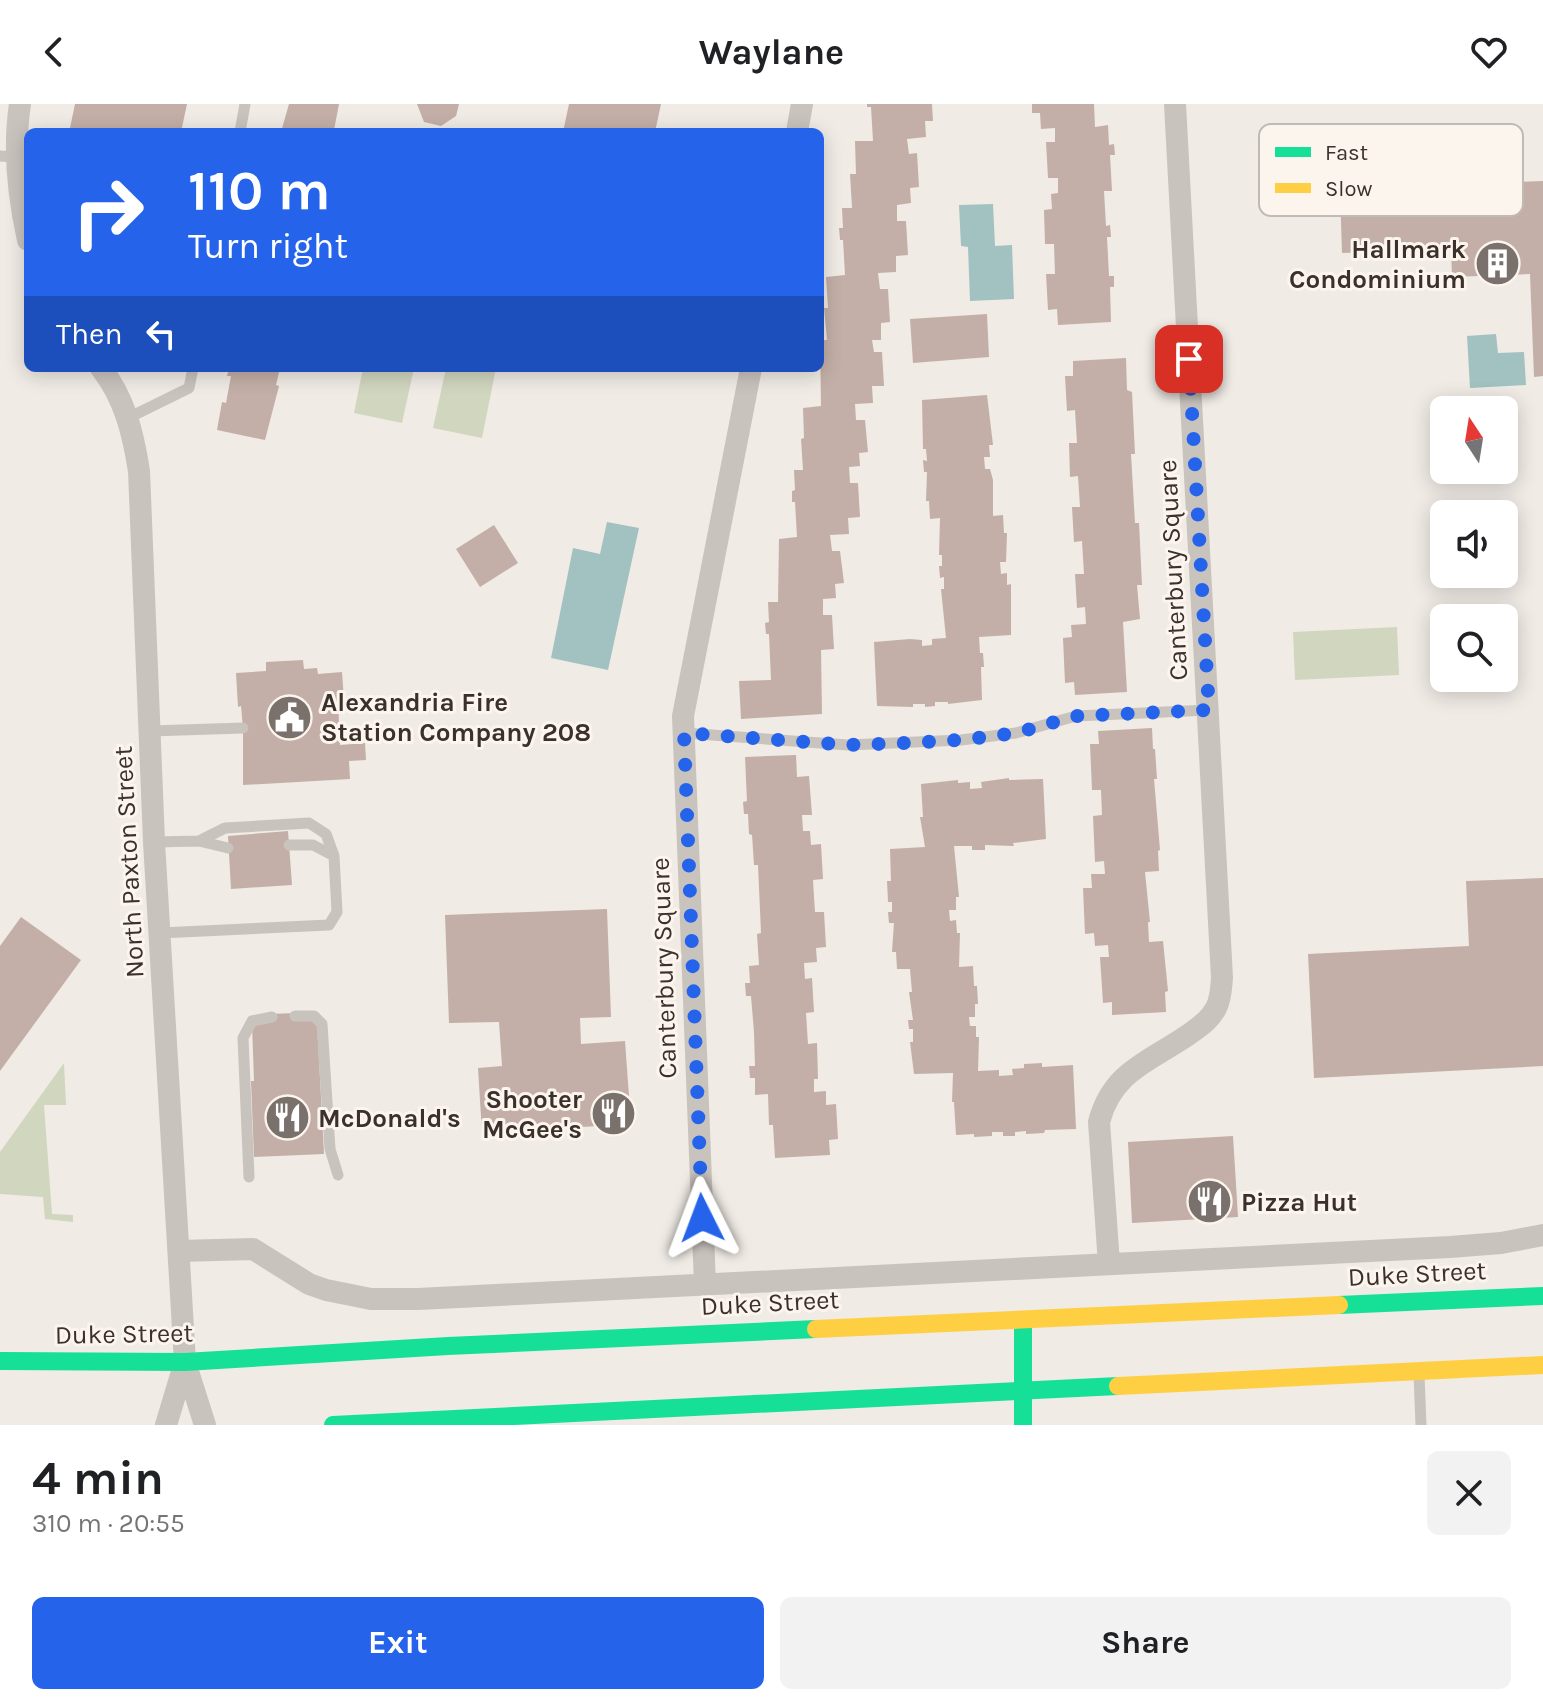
<!DOCTYPE html>
<meta charset="utf-8">
<style>
body{margin:0;font-family:Karla,sans-serif;background:#f2f2f2;color:#202124;height:100vh;display:flex;flex-direction:column;font-size:30px;white-space:nowrap}
*{box-sizing:border-box;margin:0}
p{font-size:26px;color:#757577}
.icon{flex:none;width:44px;height:44px;fill:none;stroke:currentColor;stroke-width:2;stroke-linecap:round;stroke-linejoin:round}
.map{position:relative;height:1321px;overflow:hidden}
.drawer{display:flex;flex-direction:column;background:#fff;flex:1}
.drawer>*{flex:none}
.banner{position:absolute;left:24px;top:24px;width:800px;height:244px;border-radius:12px;box-shadow:0 4px 20px #0003;background:#2563eb;color:#fff;overflow:hidden}
.needle{width:52px;rotate:348deg}
.fabs{position:absolute;left:1430px;top:292px;display:grid;gap:16px}
.fabs a{display:grid;place-items:center;width:88px;height:88px;border-radius:12px;background:#fff;box-shadow:0 4px 20px #0003;font-size:40px}
.pin{position:absolute;display:grid;place-items:center;width:68px;height:68px;color:#fff;margin:-34px;border-radius:16px;box-shadow:0 4px 12px #0006}
.me{position:absolute;width:88px;margin:-44px;rotate:357deg;stroke-linejoin:round;filter:drop-shadow(0 0 6px #0008)}
.turn{display:flex;align-items:center;gap:28px;height:168px;padding:0 32px;font-size:36px}
.turn .icon{width:104px;height:104px;stroke-width:2.5}
.turn b{display:block;font-size:56px;line-height:68px}
.then{display:flex;align-items:center;height:76px;padding:0 32px;background:#0003;gap:16px;font-size:30px}
.round{display:grid;place-items:center;flex:none;width:84px;height:84px;border-radius:12px;background:#f2f2f2}
.headline{display:flex;align-items:center;justify-content:space-between;height:136px;padding:0 32px}
h1{font-size:48px;font-weight:700;line-height:60px}
.button{display:flex;gap:16px;margin-top:auto;padding:16px 32px}
.button a{flex:1;height:92px;border-radius:12px;background:#2563eb;color:#fff;font-size:32px;font-weight:700;line-height:92px;text-align:center}
.button a+a{background:#f2f2f2;color:#202124}
header{display:flex;justify-content:space-between;align-items:center;height:104px;padding:0 32px;background:#fff;font-size:36px;font-weight:700}
.map>svg:first-child{display:block}
</style>
<header><svg class="icon" aria-label="back" viewBox="0 0 24 24"><path d="M15 5l-7 7 7 7"/></svg>Waylane<svg class="icon" aria-label="heart" viewBox="0 0 24 24"><path d="M12 20l-8-8c-3-5 5-10 8-4 3-6 11-1 8 4z"/></svg></header>
<div class="map">
<svg width="1543" height="1321" viewBox="0 0 1543 1321">
<rect width="100%" height="100%" fill="#f0ebe5"/>
<path fill="#d1d6bf" d="M363,264H414L402,319L354,309Z
M446,264H496L482,334L433,324Z
M1397,523L1399,571L1295,576L1293,528Z
M64,959L66,1001H44L52,1110L73,1111V1118L45,1115L43,1093L0,1090V1048Z"/>
<path fill="#a1c2c1" d="M993,100L995,142L1012,141L1014,195L970,197L968,143L961,142L959,101Z
M1496,230L1498,249L1524,248L1526,281L1470,284L1467,232Z
M607,418L639,424L608,566L551,554L573,444L600,450Z"/>
<path fill="#c3afa7" d="M75,0H187L181,28H90L70,24Z
M289,0H339L334,26L281,28Z
M417,0H459L456,12L441,22L424,18Z
M569,0H661L655,28H563Z
M867,0H932L933,17H925L926,33L907,35L909,50L917,49L919,83L910,84L911,99L897,101V117H906L908,151L896,152V168L878,169L880,185H888L890,218L881,219V236H872L874,248H882L884,282H872L873,299L855,300L856,316H865L868,348L859,349L860,362L849,363L850,379H858L860,413L848,414L849,430L830,431L832,447H840L844,479L835,480L836,494L823,495V511H832L834,545L821,546L822,610L741,615L739,577L771,576L769,530H766L765,519L769,518L768,498H778L779,435L797,433L795,398H792V387L795,386L794,366H803L801,335L804,334L803,304L821,302L820,236H827L824,204H828L826,173L845,171L843,136H840L839,124H843L842,104H852L850,70H856L855,37H873L871,3H867Z
M1032,0H1094L1095,23L1108,21L1109,41L1114,40L1115,51H1110L1112,87H1104L1106,122L1110,121L1111,133H1107L1109,172H1114V183H1110L1111,218L1058,221L1057,205L1048,206L1046,170H1055L1054,140H1045L1044,106L1052,105L1051,90L1058,89V74H1048L1046,38H1055V24L1041,25L1040,9H1032Z
M1456,53L1457,80L1543,77V272L1534,273L1530,170L1452,173L1451,145L1342,149L1339,57Z
M987,210L989,253L913,259L910,215Z
M1126,254L1127,286L1132,288L1135,350H1131L1135,419H1139L1142,481H1137L1140,515L1123,518L1127,588L1075,591L1074,578L1065,579L1063,534L1072,533L1071,521L1086,520L1085,503L1077,504L1075,470H1084L1082,437L1074,438L1072,403H1080L1078,372L1070,373L1069,339H1077L1075,306L1067,307L1065,272H1073V257Z
M229,264H280L276,281L279,282L265,336L217,326L222,298L226,299L231,272H227Z
M987,291L993,341H989L990,353H984L985,365H990L993,376V412L1003,411L1004,429H1007L1006,458H1000L1001,470L1007,469V481L1011,480V531L979,533L980,549H983L984,563H981L982,596L948,600V598H935V602L925,603V600H913V603L877,602L874,538L910,535L922,536V542L932,541V535L946,534L941,485H944V473L940,474L939,462H942V451H939L940,414L930,415L929,397H926L927,368H924L923,356L927,357L926,345H923L922,296Z
M494,421L518,459L480,483L456,445Z
M303,556L304,565L317,564L318,570L342,568L344,596H338L340,641L365,639L366,656L349,657L350,675L243,681V624L241,602L238,603L236,569L266,567V558Z
M1152,624L1153,645H1155L1157,675H1154L1160,746L1158,747L1159,767L1145,768L1150,818H1148L1149,838L1163,837L1168,887L1165,888L1166,908L1112,911V898L1103,899L1100,853H1109L1108,841L1095,842L1094,829L1085,830L1083,784H1092L1091,770H1105L1104,757L1095,758L1093,712L1102,711L1101,686H1092L1090,640H1099L1098,627Z
M796,651L797,673L809,672L812,711H802L803,727H810L811,741L821,740L823,775L813,776L814,793L815,808H824L826,843L816,844L817,858L804,859L805,875L812,874L814,908L806,909L808,940L817,939L818,975H814V988L826,987V1001L836,1000L838,1035L829,1036L830,1051L775,1054L773,1021H769L768,990L755,991V974H750L749,962H755L754,928L751,892H746L745,879H750L749,862L759,861L757,830L761,829L758,761H754L752,731L749,730L748,710H744L743,698L747,697L745,653Z
M1009,674V676L1043,675L1046,735L1013,739L1014,742L985,741V746H972V742H954L959,793H956V806H949L950,817L956,816L957,829H960L959,863L973,862L974,882H977L978,900H975V913H969L970,922H976V933H979L978,967L999,966V972L1013,971L1012,965L1024,964V960L1042,959V963L1073,961L1076,1025L1045,1026L1044,1029L1026,1030V1027L1015,1028V1032H1003V1028H992V1032L974,1033V1030L956,1031L954,998H952L953,969L914,970L910,938H913V925H909L908,916H913L909,888H912L910,865H897L896,848H892L894,819H889L888,808H892V798H888L887,777H891L890,745L925,743L920,713H923L921,680L958,676V679L970,678V685L982,684L981,678Z
M288,727L292,781L231,785L228,732Z
M1543,774V962L1314,974L1308,850L1469,842L1466,777Z
M607,805L611,913L580,914L581,940L625,937L631,1020L482,1029L478,964L502,962L499,918L449,919L445,811Z
M21,813L81,856L0,967V842Z
M295,909L317,917L324,1050L254,1053L251,977H254L252,920L271,910Z
M1233,1032L1238,1113L1132,1119L1128,1038Z"/>
<g fill="none" stroke-linecap="round" stroke-linejoin="round">
<path stroke="#c9c3be" stroke-width="11" d="M240,28L245,0
M0,52L16,53
M128,314L189,284L193,264
M150,627L243,624
M684,629L848,641L961,636L1016,629L1076,612L1209,606
M199,737L228,744
M154,738L199,737L225,724L309,719L326,730L334,752L337,808L329,821L160,829
M289,741H313L334,752
M295,912H314L322,920L330,1045L338,1071
M249,1073L243,934L252,917L272,913
M1419,1271L1421,1321"/>
<path stroke="#c9c3be" stroke-width="22" d="M20,0C13,46 18,91 28,136
M797,28L802,0
M101,264C125,295 133,329 139,367L154,738L185,1258L205,1321
M179,1147L253,1145L309,1180L326,1186L371,1195H418L1450,1143L1501,1139L1543,1131
M1109,1160L1099,1018C1113,964 1155,956 1195,926C1203,920 1211,914 1216,904C1221,895 1221,884 1222,874L1175,0
M705,1181L683,612L751,264
M166,1321L185,1258"/>
<path stroke="#16e098" stroke-width="18" d="M1339,1201L1543,1192
M1023,1216V1321
M0,1257L185,1258L448,1242L816,1225
M333,1321L1118,1282"/>
<path stroke="#ffcf43" stroke-width="18" d="M816,1225L1339,1201
M1118,1282L1543,1261"/>
</g>
<g fill="none" stroke-linecap="round" stroke-linejoin="round">
<path stroke="#2563eb" stroke-width="14" stroke-dasharray="0 25.2" d="M702,1114L684,629L848,641L904,639L961,636L1016,629L1076,612L1209,606L1189,255"/>
</g>
<defs>
<symbol id="building-disc" viewBox="-11 -11 22 22"><circle r="9.5" fill="#7a716c" stroke="#fbf5ee"/><path d="M-4-6H4V6H1V3H-1V6H-4ZM-2.5-4.3h1.7v1.8h-1.7ZM.8-4.3h1.7v1.8H.8ZM-2.5-1h1.7V.8h-1.7ZM.8-1h1.7V.8H.8Z" fill="#fff"/></symbol>
<symbol id="civic-disc" viewBox="-11 -11 22 22"><circle r="9.5" fill="#7a716c" stroke="#fbf5ee"/><path d="M-.6-6.5H3V-4.5H.6V-3L4-1V1h2V6H-6V1h2V-1L-.6-3ZM-1.2 2.5V6h2.4V2.5Z" fill="#fff"/></symbol>
<symbol id="restaurant-disc" viewBox="-11 -11 22 22"><circle r="9.5" fill="#7a716c" stroke="#fbf5ee"/><path d="M-5-6h1v4h1v-4h1v4h1v-4h1v5L-1.5 .5V6h-2V.5L-5-1ZM5-6V6H3V1.5H1.5Q1.5-4 5-6Z" fill="#fff"/></symbol>
</defs>
<g fill-rule="evenodd">
<use href="#building-disc" x="1472" y="134" width="51" height="51"/>
<use href="#civic-disc" x="264" y="588" width="51" height="51"/>
<use href="#restaurant-disc" x="588" y="984" width="51" height="51"/>
<use href="#restaurant-disc" x="262" y="988" width="51" height="51"/>
<use href="#restaurant-disc" x="1184" y="1072" width="51" height="51"/>
</g>
<g text-anchor="middle" dominant-baseline="central" stroke-width="6" stroke-linejoin="round" paint-order="stroke">
<g font-size="26" font-weight="bold" fill="#3b302b" stroke="#fbf5ee" text-anchor="start">
<text x="1466" y="145" text-anchor="end">Hallmark<tspan x="1466" dy="30">Condominium</tspan></text>
<text x="321" y="598">Alexandria Fire<tspan x="321" dy="30">Station Company 208</tspan></text>
<text x="582" y="995" text-anchor="end">Shooter<tspan x="582" dy="30">McGee's</tspan></text>
<text x="318" y="1014">McDonald's</text>
<text x="1241" y="1098">Pizza Hut</text>
</g>
<g font-size="26" fill="#3b302b" stroke="#fbf5ee">
<text transform="translate(1173 466) rotate(-93)">Canterbury Square</text>
<text transform="translate(129 758) rotate(-93)">North Paxton Street</text>
<text transform="translate(664 864) rotate(-92)">Canterbury Square</text>
<text transform="translate(1417 1170) rotate(-3)">Duke Street</text>
<text transform="translate(770 1199) rotate(-3)">Duke Street</text>
<text transform="translate(124 1230) rotate(-1)">Duke Street</text>
</g>
</g>
<rect x="1259" y="20" width="264" height="92" rx="12" fill="#fbf5ee" stroke="#c1bab4" stroke-width="2"/>
<rect x="1275" y="43" width="36" height="10" fill="#16e098"/>
<rect x="1275" y="79" width="36" height="10" fill="#ffcf43"/>
<g font-size="22" fill="#3b302b">
<text x="1325" y="56">Fast</text>
<text x="1325" y="92">Slow</text>
</g>
</svg>
<div class="fabs">
<a><svg class="needle" viewBox="-14 -14 28 28"><path d="M0-13l5 13h-10z" fill="#e53935"/><path d="M0 13l5-13h-10z" fill="#757577"/></svg></a>
<a><svg class="icon" aria-label="sound" viewBox="0 0 24 24"><path d="M4 9h4l5-4v14l-5-4H4zM17 9q2 3 0 6"/></svg></a>
<a><svg class="icon" aria-label="search" viewBox="0 0 24 24"><circle cx="10" cy="10" r="6"/><path d="M15 15l6 6"/></svg></a>
</div>
<div class="pin" style="left:1189px;top:255px;background:#d93025"><svg class="icon" aria-label="arrive" viewBox="0 0 24 24"><path d="M6 21V4h12l-3 4 3 4H6"/></svg></div>
<svg class="me" style="left:702px;top:1114px" viewBox="-20 -20 40 40"><path d="M0-17L14 15 0 8-14 15z" fill="#2563eb" stroke="#fff" stroke-width="4"/></svg>
<div class="banner">
<div class="turn"><svg class="icon" aria-label="right" viewBox="0 0 24 24"><path d="M7 20v-9h11M14 6l5 5-5 5"/></svg><div><b>110 m</b>Turn right</div></div>
<div class="then">Then<svg class="icon" aria-label="left" viewBox="0 0 24 24"><path d="M17 20v-9H6M10 6l-5 5 5 5"/></svg></div>
</div>
</div>
<section class="drawer">
<div class="headline"><div><h1>4 min</h1><p>310 m · 20:55</p></div><a class="round"><svg class="icon" aria-label="close" viewBox="0 0 24 24"><path d="M6 6l12 12M18 6L6 18"/></svg></a></div>
<div class="button"><a>Exit</a><a>Share</a></div>
</section>
